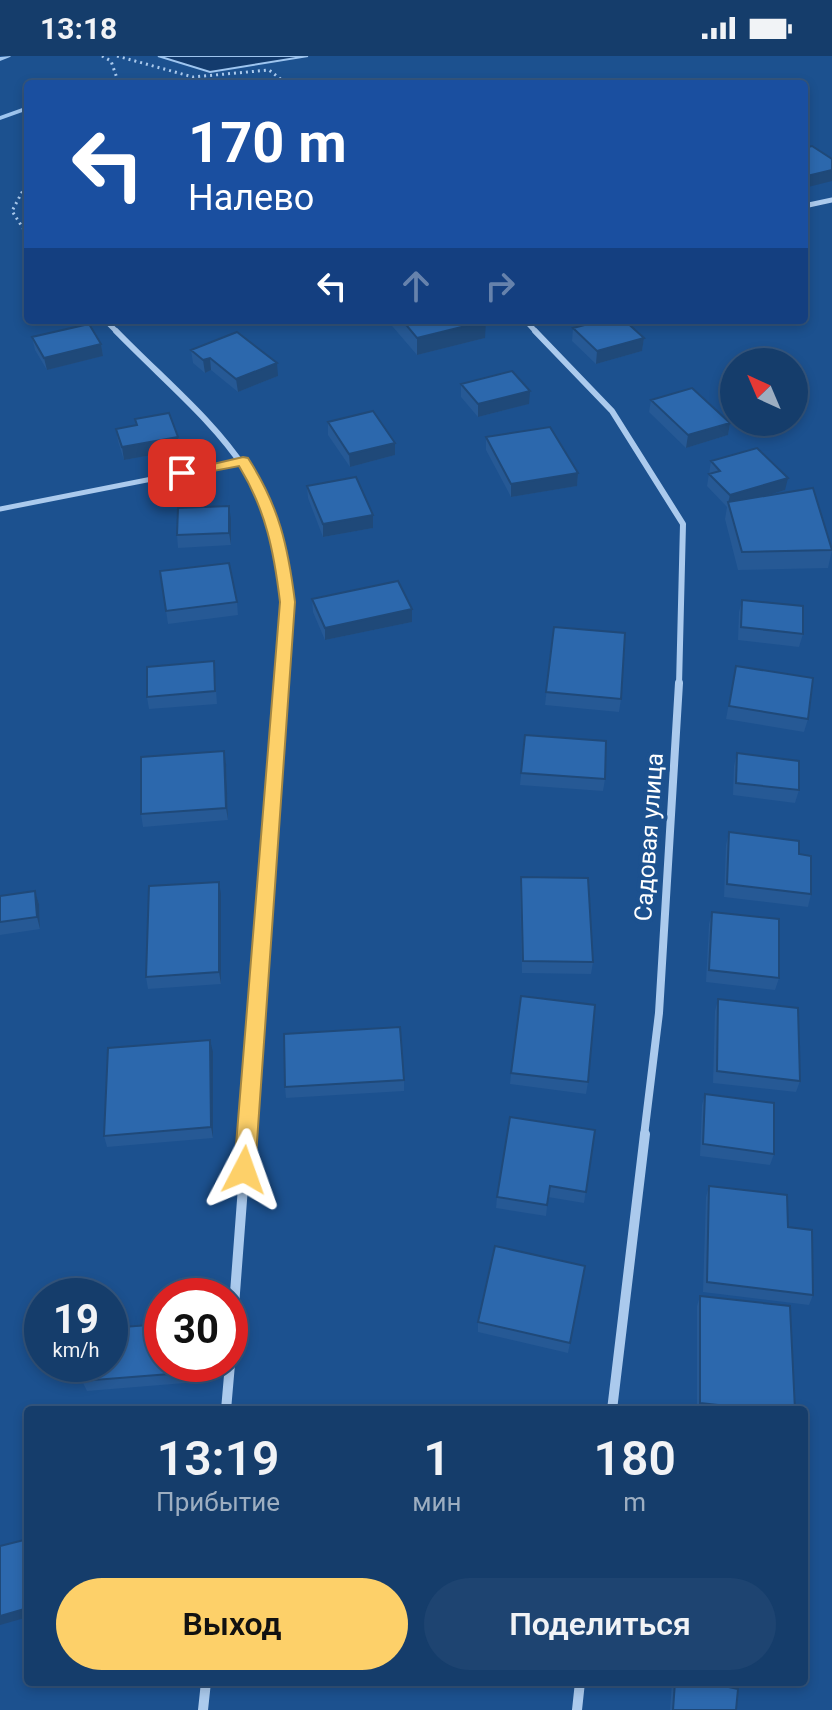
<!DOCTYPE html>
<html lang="ru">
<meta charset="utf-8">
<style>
body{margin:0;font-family:Roboto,sans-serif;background:#1e4471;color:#f1f3f6;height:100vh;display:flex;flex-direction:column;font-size:30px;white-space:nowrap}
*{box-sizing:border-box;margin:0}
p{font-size:26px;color:#9daec1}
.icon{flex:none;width:44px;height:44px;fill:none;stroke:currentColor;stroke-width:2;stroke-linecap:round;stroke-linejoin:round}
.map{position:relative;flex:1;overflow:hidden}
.drawer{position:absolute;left:24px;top:1350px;width:784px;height:280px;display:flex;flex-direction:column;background:#153d6b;border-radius:8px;box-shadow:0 4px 12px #0003,0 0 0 2px #34567e}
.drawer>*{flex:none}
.guide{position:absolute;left:24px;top:24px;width:784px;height:244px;border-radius:8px;box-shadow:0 4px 12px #0003,0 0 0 2px #34567e;background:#1a4fa0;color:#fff;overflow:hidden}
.needle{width:52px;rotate:316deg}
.fabs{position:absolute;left:720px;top:292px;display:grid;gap:16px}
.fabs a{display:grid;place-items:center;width:88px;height:88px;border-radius:50%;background:#153d6b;box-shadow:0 4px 12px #0003,0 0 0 2px #34567e;font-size:40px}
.speed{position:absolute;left:24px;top:1222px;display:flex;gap:16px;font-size:40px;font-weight:700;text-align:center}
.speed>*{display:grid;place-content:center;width:104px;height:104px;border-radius:50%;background:#153d6b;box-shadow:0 4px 12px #0003,0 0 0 2px #34567e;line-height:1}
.speed small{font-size:20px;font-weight:400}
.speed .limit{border:12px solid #d22;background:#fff;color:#111}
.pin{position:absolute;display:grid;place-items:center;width:68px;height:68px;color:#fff;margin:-34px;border-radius:16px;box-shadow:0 4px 12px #0006}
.me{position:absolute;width:88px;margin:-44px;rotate:4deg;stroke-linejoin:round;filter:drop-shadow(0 0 6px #0008)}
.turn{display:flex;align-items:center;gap:28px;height:168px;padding:0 32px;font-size:36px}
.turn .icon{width:104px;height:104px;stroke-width:2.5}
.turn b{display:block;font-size:56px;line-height:68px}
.lanes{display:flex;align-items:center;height:76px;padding:0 32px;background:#0003;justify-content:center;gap:40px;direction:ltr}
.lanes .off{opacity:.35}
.eta{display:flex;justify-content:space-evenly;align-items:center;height:136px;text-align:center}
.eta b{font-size:48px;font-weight:600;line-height:56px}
.cta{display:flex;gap:16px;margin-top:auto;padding:16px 32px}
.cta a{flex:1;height:92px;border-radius:48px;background:#fdd069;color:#111;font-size:32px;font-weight:600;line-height:92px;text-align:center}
.cta a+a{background:#1e4471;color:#f1f3f6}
.status{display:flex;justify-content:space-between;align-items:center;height:56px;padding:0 40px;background:#153d6b;direction:ltr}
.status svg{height:22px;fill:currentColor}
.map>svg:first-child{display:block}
</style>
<div class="status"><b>13:18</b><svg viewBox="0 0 49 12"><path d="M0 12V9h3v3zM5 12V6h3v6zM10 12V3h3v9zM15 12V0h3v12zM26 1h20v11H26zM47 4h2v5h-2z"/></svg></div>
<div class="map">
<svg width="832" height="1654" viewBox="0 0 832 1654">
<rect width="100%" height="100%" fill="#1c518f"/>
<path fill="#133b6d" stroke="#9ec5ef" stroke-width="2" d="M158,0H308L210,16Z"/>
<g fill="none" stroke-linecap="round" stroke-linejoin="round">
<path fill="#9ec5ef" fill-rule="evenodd" d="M11,0L10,1L0,5V1Z
M28,50V54L0,64V60Z"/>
<path stroke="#abcaed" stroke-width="3" stroke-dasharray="2 4" stroke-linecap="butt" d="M102,0L111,5L119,28
M117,0L193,21L269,14L287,28
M28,125L12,155L28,180"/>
<path stroke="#abcaed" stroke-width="5" d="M0,453L243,405"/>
<path stroke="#abcaed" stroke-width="5" d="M804,150L832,144
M105,264L118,277
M525,264L537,277"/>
<path stroke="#abcaed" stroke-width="6" d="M116,275C200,361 280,413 287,544C288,572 283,601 281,629
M535,275L612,355L683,468L679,629"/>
<path stroke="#abcaed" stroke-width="8" d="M247,1080L281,627
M644,1080L659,957L679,627"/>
<path stroke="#abcaed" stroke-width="10" d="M230,1303L247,1078
M226,1354L230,1308
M612,1354L645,1078
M203,1654L206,1626
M577,1654L580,1626"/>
</g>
<path fill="#265995" d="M387,264H485V282L417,299Z
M573,272L644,282L642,295L596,308L572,285Z
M32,281L101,288L103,300L47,314L35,294Z
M191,294L278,320L238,336L211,314L205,317L193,307Z
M461,328L529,348L478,361L461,341Z
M651,344L730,367L728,379L686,392L649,356Z
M135,363L178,381L180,394L124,404L118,385L116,373L136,369Z
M328,366L395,399L350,411L328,379Z
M486,381L578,417L577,430L511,441L486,394Z
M711,405L785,434L771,438L832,494L828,512L738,514L725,463L727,451L707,430Z
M307,430L373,459V472L323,481L308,442Z
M231,463V489L178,492L177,479Z
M160,515L237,546L238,559L168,568Z
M312,543L412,553V566L325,584L313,556Z
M742,544L803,578L799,591L738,584L739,556Z
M554,571L621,643L619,656L545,649Z
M214,605L217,648L149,653L147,641Z
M736,610L808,663L804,676L726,663Z
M525,679L605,723L603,735L520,729Z
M224,695L226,708L228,764L143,771L141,758Z
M737,697L799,734L795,747L733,739L734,710Z
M729,776L799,798L811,838L808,851L724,841L726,789Z
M521,821L593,906L591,918L522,917L520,834Z
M35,835L39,848L40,873L0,879V840Z
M221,838V928L148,933L146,921Z
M712,856L779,922L775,934L706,926L709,868Z
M718,943L800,1025L796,1036L713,1027L715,955Z
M213,996V1082L107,1091L104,1080Z
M511,1017L588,1026L586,1038L510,1028Z
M404,1024V1035L286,1042L285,1031Z
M705,1038L774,1098L770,1109L700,1100L702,1049Z
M595,1074L584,1147L548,1141L546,1160L496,1152L497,1141Z
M709,1130L813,1239L809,1249L703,1236L706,1141Z
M585,1210L568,1297L478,1276V1266Z
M700,1240L795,1354H697V1250Z
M185,1308V1327L87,1335L82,1325Z
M672,1626H705L736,1654H670Z"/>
<path fill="#1f4979" d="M832,114V125L804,132L807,120Z
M486,265L485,282L417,299V282Z
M644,282L642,295L596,308L597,295Z
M101,288L103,300L47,314L44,302Z
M210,302L211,314L205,317L203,304Z
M277,307L278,320L238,336L236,323Z
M530,335L529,348L478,361V348Z
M730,367L728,379L686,392L688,379Z
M178,381L180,394L124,404L122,391Z
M395,387V399L350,411L349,398Z
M578,417L577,430L511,441V428Z
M788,422L785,434L729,451L728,447L730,439Z
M229,450L231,463V489L229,477Z
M373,459V472L323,481V468Z
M412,553V566L325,584V572Z
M224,695L226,708L228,764L226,752Z
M219,826L221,838V928L219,916Z
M35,835L39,848L40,873L37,861Z
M210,984L213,996V1082L211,1071Z
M182,1308H185V1327L182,1317Z
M28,1552V1561L0,1569V1560Z"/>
<path fill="#2c68ad" stroke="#1f4979" stroke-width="2" d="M812,90L832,103V114L807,120L804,118V92Z
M402,264H485L486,265L417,282Z
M604,264H624L644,282L597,295L573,272Z
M89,268L101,288L44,302L32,281Z
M237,276L277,307L236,323L210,302L203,304L191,294Z
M512,315L530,335L478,348L461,328Z
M692,332L730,367L688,379L651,344Z
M373,355L395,387L349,398L328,366Z
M169,357L178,381L122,391L116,373L137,369L135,363Z
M550,371L578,417L511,428L486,381Z
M757,392L788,422L730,439L709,418L720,415L711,405Z
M356,421L373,459L323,468L307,430Z
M813,432L832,494L742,496L728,446Z
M229,450V477L177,479L178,452Z
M229,507L237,546L166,555L160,515Z
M398,525L412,553L325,572L312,543Z
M742,544L803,550V578L741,571Z
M554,571L625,577L621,643L546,636Z
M214,605L215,635L147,641V611Z
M736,610L813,622L808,663L729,650Z
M525,679L606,685L605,723L521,717Z
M224,695L226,752L141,758V701Z
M737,697L799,705V734L736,727Z
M729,776L799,785V798L811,800V838L727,828Z
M521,821L588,822L593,906L523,905Z
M219,826V916L146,921L149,830Z
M35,835L37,861L0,866V840Z
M712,856L779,863V922L709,914Z
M521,940L595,949L588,1026L511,1017Z
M718,943L798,952L800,1025L717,1015Z
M400,971L404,1024L285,1031L284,978Z
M210,984L211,1071L104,1080L108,992Z
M705,1038L774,1047V1098L703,1088Z
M510,1061L595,1074L586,1136L550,1130L547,1149L497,1141Z
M709,1130L787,1139L788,1171L812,1174L813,1239L707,1226Z
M495,1190L585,1210L570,1287L478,1266Z
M700,1240L790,1250L795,1354H764L700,1347Z
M162,1268V1308H182V1317L82,1325L83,1308H110V1272Z
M28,1483V1552L0,1560V1490Z
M675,1626H705L738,1633L736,1654H673Z"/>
<path fill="#fdd069" stroke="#a48744" stroke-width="2" d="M243,401L248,402C279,450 288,490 295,546L255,1114L252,1121L244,1123L237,1121L234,1114L280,546C274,496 266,454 239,410L182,421L175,417Z"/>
<g text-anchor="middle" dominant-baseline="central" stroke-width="8" stroke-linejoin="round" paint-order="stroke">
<g font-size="24" fill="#fff" stroke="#1c518f">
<text transform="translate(649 781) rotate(-86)">Садовая улица</text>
</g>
</g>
</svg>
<div class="fabs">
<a><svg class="needle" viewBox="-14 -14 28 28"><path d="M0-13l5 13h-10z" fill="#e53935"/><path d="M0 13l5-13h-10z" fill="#9daec1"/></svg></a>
</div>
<div class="speed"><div>19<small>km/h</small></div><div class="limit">30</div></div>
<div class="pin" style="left:182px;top:417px;background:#d93025"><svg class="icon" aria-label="arrive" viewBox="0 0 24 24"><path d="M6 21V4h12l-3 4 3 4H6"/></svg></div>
<svg class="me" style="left:244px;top:1114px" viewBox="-20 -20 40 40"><path d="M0-17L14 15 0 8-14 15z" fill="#fdd069" stroke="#fff" stroke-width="4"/></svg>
<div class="guide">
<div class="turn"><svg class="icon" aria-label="left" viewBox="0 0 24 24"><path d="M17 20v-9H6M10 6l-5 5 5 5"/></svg><div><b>170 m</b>Налево</div></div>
<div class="lanes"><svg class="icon" aria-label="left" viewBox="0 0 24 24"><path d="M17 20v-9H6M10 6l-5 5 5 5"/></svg><svg class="icon off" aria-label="ahead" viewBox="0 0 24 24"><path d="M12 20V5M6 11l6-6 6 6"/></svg><svg class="icon off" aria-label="right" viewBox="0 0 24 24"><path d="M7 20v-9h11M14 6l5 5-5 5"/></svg></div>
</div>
<section class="drawer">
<div class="eta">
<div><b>13:19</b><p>Прибытие</p></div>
<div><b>1</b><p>мин</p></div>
<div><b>180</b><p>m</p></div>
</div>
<div class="cta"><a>Выход</a><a>Поделиться</a></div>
</section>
</div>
